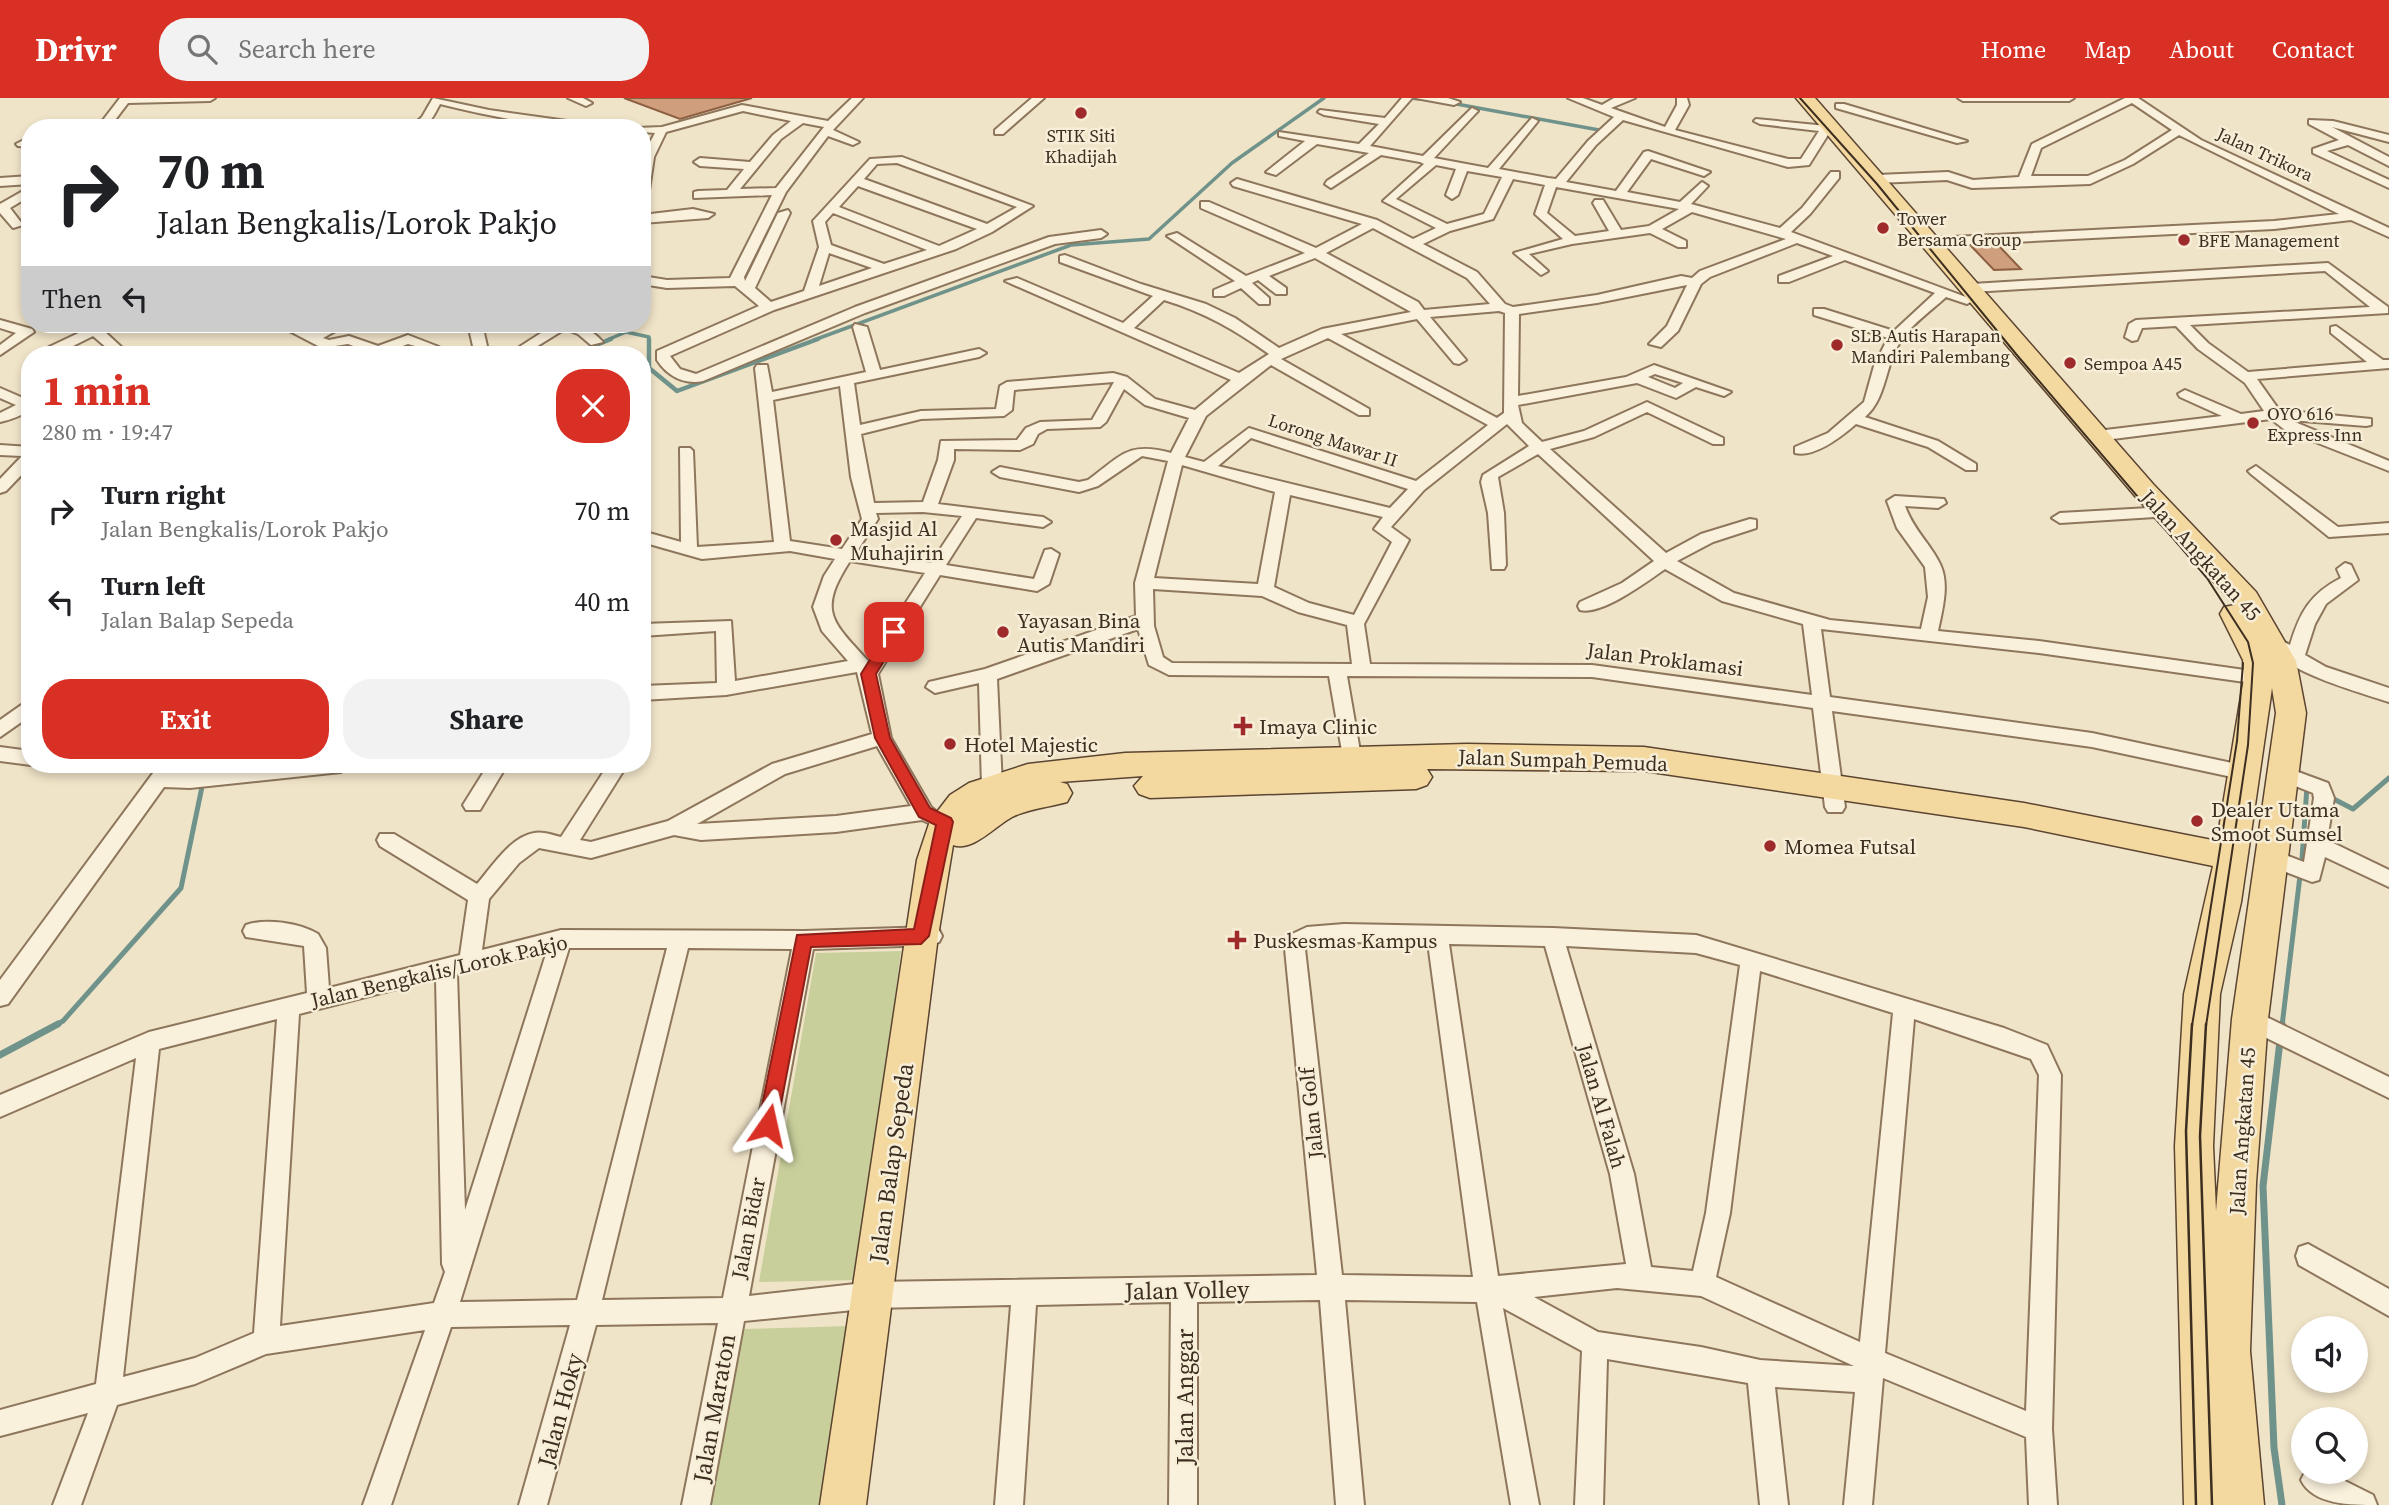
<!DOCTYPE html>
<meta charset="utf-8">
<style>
body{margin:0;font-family:"Source Serif 4",serif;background:#f2f2f2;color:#202124;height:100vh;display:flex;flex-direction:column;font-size:26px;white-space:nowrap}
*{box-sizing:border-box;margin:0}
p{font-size:23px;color:#757577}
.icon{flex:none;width:38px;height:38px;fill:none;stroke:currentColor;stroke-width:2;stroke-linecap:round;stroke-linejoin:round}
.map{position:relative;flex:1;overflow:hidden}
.side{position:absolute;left:21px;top:248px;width:630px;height:427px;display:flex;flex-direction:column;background:#fff;border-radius:28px;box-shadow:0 4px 10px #0003}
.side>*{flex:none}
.guide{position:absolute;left:21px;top:21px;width:630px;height:214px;border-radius:28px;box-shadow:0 4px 10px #0003;background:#fff;color:#202124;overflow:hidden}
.controls{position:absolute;left:2291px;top:1218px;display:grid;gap:14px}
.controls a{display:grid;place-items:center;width:77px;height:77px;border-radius:50%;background:#fff;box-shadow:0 4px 10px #0003;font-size:35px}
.pin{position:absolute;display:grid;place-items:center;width:60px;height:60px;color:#fff;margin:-30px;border-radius:14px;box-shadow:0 4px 10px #0006}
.me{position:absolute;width:77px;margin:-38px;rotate:11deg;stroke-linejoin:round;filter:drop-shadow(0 0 5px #0008)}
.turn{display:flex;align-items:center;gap:24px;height:147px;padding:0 21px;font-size:32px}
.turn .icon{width:91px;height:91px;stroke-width:2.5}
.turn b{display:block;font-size:49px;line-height:60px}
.then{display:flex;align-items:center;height:66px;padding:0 21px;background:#0003;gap:14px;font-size:26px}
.round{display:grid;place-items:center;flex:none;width:74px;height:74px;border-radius:28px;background:#f2f2f2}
.overview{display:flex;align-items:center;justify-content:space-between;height:119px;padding:0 21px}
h1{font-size:42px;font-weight:700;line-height:52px;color:#d93025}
.action{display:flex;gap:14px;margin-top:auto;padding:14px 21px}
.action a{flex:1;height:80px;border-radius:28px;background:#d93025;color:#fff;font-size:28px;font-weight:700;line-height:80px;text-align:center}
.action a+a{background:#f2f2f2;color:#202124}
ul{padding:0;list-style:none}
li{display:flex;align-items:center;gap:21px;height:91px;padding:0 21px}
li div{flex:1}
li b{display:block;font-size:26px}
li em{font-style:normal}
header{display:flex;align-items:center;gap:42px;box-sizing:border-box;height:98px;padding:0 35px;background:#d93025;color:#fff}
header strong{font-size:33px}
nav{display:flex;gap:38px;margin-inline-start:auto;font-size:24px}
.search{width:490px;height:63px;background:#f2f2f2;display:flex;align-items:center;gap:18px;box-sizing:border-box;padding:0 24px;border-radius:28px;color:#757577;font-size:26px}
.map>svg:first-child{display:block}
</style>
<header>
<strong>Drivr</strong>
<div class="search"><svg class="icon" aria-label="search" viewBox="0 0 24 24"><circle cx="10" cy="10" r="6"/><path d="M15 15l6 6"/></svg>Search here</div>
<nav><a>Home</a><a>Map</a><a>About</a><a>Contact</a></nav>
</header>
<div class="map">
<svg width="2389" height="1407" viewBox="0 0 2389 1407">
<rect width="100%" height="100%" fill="#f0e4c8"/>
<path fill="#c9cf9b" d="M901,853L859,1182L759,1184L816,855Z
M851,1228L828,1407H711L742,1231Z"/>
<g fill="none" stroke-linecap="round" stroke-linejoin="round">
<path stroke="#6f938a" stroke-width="3.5" d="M1409,0L1431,2
M1451,5L1599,32
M607,242L626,234L649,239V242
M814,242L1071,147L1149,141L1232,65L1324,0"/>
<path stroke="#6f938a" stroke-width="4.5" d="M649,241V270L677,293L818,241
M572,257L611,241"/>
<path stroke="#6f938a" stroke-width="5" d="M2328,698L2353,711L2389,680
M54,928L63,923L181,790L203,684L211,667
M2282,928L2302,761L2307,688L2310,689"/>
<path stroke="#6f938a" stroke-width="7" d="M0,957L58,926
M2282,1407L2274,1350L2263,1088L2282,926"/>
</g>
<path fill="#cf9f7d" stroke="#8d5f41" stroke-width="2" d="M624,0H752L680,21Z
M1998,147L2021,171L1994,172L1972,149Z"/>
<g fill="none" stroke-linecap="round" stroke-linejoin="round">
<defs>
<path id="street" d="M120,0H215L210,3L128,5L109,30H97Z
M433,0L489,12L596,27L602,30C547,30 493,19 440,6C432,21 429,30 410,30L422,19Z
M568,0H583L592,5L586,8Z
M852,0H863L833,32L859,44L853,47L828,38L786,94L744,179L745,183L778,115L788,112L790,115L755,190L771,204L804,193L819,149L813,123L870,61L902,59L1033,108L992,134L956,151L774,212L670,258L680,271L696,276L855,209L1049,139L1101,132L1107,136L1101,140L1055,146L865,215L703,283C684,287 667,278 657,262V253L759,208L735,188L667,190L642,186V178L667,182L730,180L772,97L694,100V94L698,93L727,92L744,71L700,68L694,64L700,60L750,64L773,37L791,23L743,13L666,34L654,59L648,99L642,103V59L655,35L642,34V30H637L662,29L742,7L828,23ZM803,25L824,29L776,90L740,91L781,41ZM897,65L1017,109L987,126L864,81L877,66ZM858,88L977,131L939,148L839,109ZM833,115L927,152L884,166L831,147L825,124ZM829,155L872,170L819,188Z
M1032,0H1044L1003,36H995V32Z
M1402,0H1412L1370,48L1423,58L1472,10L1478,13L1476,15L1434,60L1488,70L1532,20L1538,23L1499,71L1548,80L1556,81L1588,43L1614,19L1568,0H1583L1602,7L1614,0H1635L1611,10L1665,29L1677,7V0H1687L1689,7L1675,32L1788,61H1801L1819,33L1760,26L1754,23L1756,21L1827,28L1831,32L1809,67L1788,69L1623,22L1596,47L1566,84L1616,93L1644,54L1648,53L1710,74L1704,78L1651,61L1627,94L1680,104L1702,84L1708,88L1691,106L1780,130L1802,110L1831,74H1839V80L1810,116L1791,134L1974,202L1967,206L1946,199C1932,212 1913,225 1902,241C1884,266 1888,299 1865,319L1938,343L1976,366V372H1966L1928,349L1856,326C1842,338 1815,360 1795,355V349L1828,335L1864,304L1874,268L1888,240L1814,217V211H1824L1894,233L1935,195L1845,162L1789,184H1779V178L1833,158L1797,145L1710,179L1701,186L1678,233L1661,249L1649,246L1667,228L1687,187L1597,205L1519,216L1518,298L1626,279L1654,267L1731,294L1724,298L1696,289L1676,300L1637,285L1518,307L1522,325L1542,344L1584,333L1647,304L1723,340V346H1713L1647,314L1594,339L1550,351L1666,455L1701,436L1750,421L1756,422V430L1713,444L1677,463L1734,495L1830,522L1921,531L1928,499L1925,469L1897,430L1887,403L1895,398L1944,401L1946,405L1938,410L1905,408C1914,433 1930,445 1940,466C1950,486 1942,513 1938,533L2039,543L2259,574L2268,580L2259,586L2039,555L1821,531L1830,599L2092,635L2246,668L2253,670L2255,675L2253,680L2246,682L2092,649L1832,613L1845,709L1842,714H1828L1825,709L1813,610L1592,579L1347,578L1361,659L1352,666L1343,659L1329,578L1169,577L1149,567L1138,531L997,581L1002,688L999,693H985L982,688L979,585L935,595L926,589L929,584L985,571L1136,518L1135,485L1168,363L1142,358L1098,388L1079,394L1000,379L992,374L1000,369L1079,384L1088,382C1121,358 1128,343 1171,355L1189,320L1145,307L1124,291L1106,324L1100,329L1047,331L1038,336L1033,346L1020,352L954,351V362L938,406L1043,419L1051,424L1043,429L976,420L946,467L1034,481L1045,452L1051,451L1059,456L1049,486L1037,493L940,477L878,576L891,640L931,709L943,719L940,724L933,727L922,722L836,734L701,742L674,737L591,760L539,750L519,765L489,801L482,852L561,832L804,833L932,829L939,832L942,838L939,844L932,847L813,851L749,1198L873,1184L1317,1177L1285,851L1290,837L1307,829L1344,826L1553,830L1696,837L2004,930L2047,947L2061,977L2052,1331L2057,1407H2029L2026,1339L1883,1280L1872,1407H1844L1855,1294L1775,1289L1788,1407H1760L1748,1285L1607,1261L1603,1407H1575L1582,1253L1503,1210L1539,1407H1511L1477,1204L1345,1202L1364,1407H1336L1320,1202L1197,1204V1407H1169L1171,1204L1036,1207L1023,1407H995L1011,1207L873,1210L744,1223L710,1407H682L718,1225L596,1227L547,1407H519L570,1227L451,1229L391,1407H363L425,1232L266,1256L195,1286L117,1307L81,1407H53L88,1315L0,1338V1312L96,1286L136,960L0,1019V997L149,934L307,895L304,848L246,839L243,833L246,827C266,820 300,825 318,836L326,850L329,890L460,857L468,802L380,748L377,742L380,736H394L477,786C491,770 510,739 534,735C542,733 553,737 561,739L608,667H627L580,742L591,744L668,723L772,666L872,636L857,574L726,597L642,602V588L717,585L716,533L642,538V526L731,523L735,583L848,563L822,533L813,509L824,478L835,461L790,453L702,461L642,444V433L681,444L680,350H690L693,353L697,449L774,444L755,270L757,267H767L772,294L866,274L853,229L855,226L867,229L880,272L979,251L986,255L979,259L854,285L860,327L921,313L996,311L1000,288L1007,284L1113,275L1127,279L1155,301L1195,312L1231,282L1005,183L1017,180L1123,225L1153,198L1060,164V158L1065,157L1141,186L1206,206L1235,220L1279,250L1322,231L1411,214L1315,160L1269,178L1286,190V196H1276L1258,182L1252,185L1269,200V206H1259L1241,190L1224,198H1214V192L1235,183L1167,138L1177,135L1246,178L1305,155L1201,110V104H1209L1316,150L1362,126L1233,88L1231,85L1237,81L1377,122L1413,141L1436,130L1383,103L1424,66L1420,64L1381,57L1331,90L1325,86L1327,83L1369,55L1317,46L1276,77L1266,74L1305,43L1279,38V34L1359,46L1379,26L1324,17L1318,14L1320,12L1385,20ZM1436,67L1456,71L1446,97L1452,101L1458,97L1467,73L1502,79L1484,116L1447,126L1396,101ZM1513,81L1545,87L1535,116L1563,141L1514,155L1541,177L1548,173L1529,156L1572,146L1650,135L1678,149H1686V143L1662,131L1692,114L1786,141L1700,173L1692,180L1681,178L1597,197L1513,209L1505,206L1477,174L1423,146L1450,133L1493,121ZM1556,89L1679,111L1649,128L1621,132L1603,102H1595L1593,105L1609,133L1575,138L1547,115ZM1373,130L1467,180L1490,206L1424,212L1418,204L1326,155ZM1164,202C1204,214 1235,232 1269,256L1239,275L1134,230ZM1499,213L1505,215L1504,315L1497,320L1341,236L1417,221L1454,265L1459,266L1466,262L1430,219ZM1328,240L1488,327L1416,383L1249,330L1204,364L1185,359L1206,318L1271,267L1359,317H1369V311L1281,261ZM1655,276L1683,285L1675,290L1648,279ZM1114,284L1092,322L1040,324L1026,330L1017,342L941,343L938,362L923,404L874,405L861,336L921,321L1004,318L1012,312L1014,292ZM840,288L851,379L862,421L842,451L790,443L773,302ZM1507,326L1529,348L1483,377L1481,384L1488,415L1492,471H1504L1506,467L1504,415L1498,379L1538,356L1654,463L1622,485L1580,504L1578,508L1580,512C1601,518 1648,483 1665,471L1722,503L1803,526L1812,597L1592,567L1370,566L1364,526L1409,442L1391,429L1424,392ZM1251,340L1408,391L1390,410L1218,368ZM1182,367L1275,394L1258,486L1154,480ZM1290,397L1383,419L1374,431L1392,444L1354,517L1309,505L1274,489ZM923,414L962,418L931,465L857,453L878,421L876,415ZM850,463L925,475L868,563C832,523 817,514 850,463ZM1153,491L1262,498L1298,514L1347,527L1352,566L1172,565L1163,559L1154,528ZM877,648L911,708L836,718L697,726L785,676ZM1344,844L1428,845L1473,1179L1342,1177L1305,851L1310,847ZM1449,846L1545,848L1610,1076L1626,1166L1498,1178ZM1566,848L1696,855L1740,867L1706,1115L1693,1173L1651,1169L1634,1076ZM569,850H667L577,1202L460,1204ZM688,850L792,851L723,1200L602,1202ZM547,853L465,1112L457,876ZM1760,873L1893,915L1860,1244L1716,1179L1730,1115ZM436,881L442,1166L445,1174L434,1205L280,1228L299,916ZM277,921L254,1235L195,1260L123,1279L159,951ZM1914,921L2031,961L2039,977L2026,1313L1885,1255ZM1617,1190L1701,1198L1854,1268L1760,1262L1701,1249L1598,1234L1534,1199Z
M1416,0H1448L1460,4L1454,7Z
M1958,0H2074L2069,3H1963Z
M2125,0H2138L2201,42L2389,130V139L2351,122L2274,131L1932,148L1926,144L1932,140L2274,123L2339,116L2179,37L2133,66L2090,86L1972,90L1947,82L1877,85L1871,81L1877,77L1948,74L1973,82L2019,79L2032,46ZM2132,5L2172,32L2125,62L2088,78H2031L2041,50Z
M1836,6H1844L1967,43L1957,45L1836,10Z
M2309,22L2333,23L2389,37V44L2332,29L2389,59V68L2348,47L2327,53L2389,82V90L2313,55V51L2339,42L2309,26Z
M356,23L389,30H290L296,27Z
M22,43H30V49L18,48L16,46Z
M30,78V86L0,88V80Z
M30,89V98L10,110L23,127L13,130L0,115V106Z
M693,111L714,116L708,120L642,125V117Z
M2328,165L2388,209V215L2190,227L2208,245L2248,274L2367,264L2331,235V229L2336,228L2383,262H2389V270L2257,281L2279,312L2371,321V327L2366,328L2290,322L2389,363V373L2285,332L2271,321L2097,343L2090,338L2097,333L2222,318L2180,299L2178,296L2185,292L2241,316L2264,313L2245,285L2198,251L2176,228L2142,230L2137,242L2132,243L2125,239L2129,226L2136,222L2370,209L2325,173L1972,194L1965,190L1972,186Z
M0,222L32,231L34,234L0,257V247L16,235L0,230Z
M80,226H115L104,233L130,257H115L93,238L65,252L71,257L49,255V249L85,232Z
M276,226H293L312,235L331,226H348L323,240L329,242L349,238L378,248L408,237L439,249L432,253L408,246L378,257L348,246L322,250Z
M468,226H482L489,257H475Z
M555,226C575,226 589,228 603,244L591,247L578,236L565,231L523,257H507Z
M0,290L30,303C30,317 12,321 0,324V315L16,307L0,300Z
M0,347L30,349V368L6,393L0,395V381L22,358L0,357Z
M2256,368L2338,429L2389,425V435L2329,439L2251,376L2248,373Z
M2149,410L2155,411V419L2060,425L2052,420L2060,415Z
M2345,465L2351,467L2358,482L2326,506L2315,526L2305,557L2326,569L2389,590V604C2356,593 2284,574 2264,544L2273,538L2290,547C2300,514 2310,496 2341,480L2337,471Z
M30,601V618L0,639V622Z
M0,649L30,653L31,667L0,663Z
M159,667H178L174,675L275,667H350L341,674L190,690L164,689L8,906L0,908V882Z
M488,667H507L480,712H466L463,707Z
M2282,668L2328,685L2334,700L2327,742L2389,772V789L2325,759L2319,782L2312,784L2265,766L2262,760L2265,754L2272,752L2304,764L2314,700L2313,695L2275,680L2273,675L2275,670Z
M2250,911L2389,979V1000L2242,928L2239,921L2242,914Z
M2308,1146L2389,1191V1218L2299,1167L2296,1158L2299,1149Z
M2305,1374H2327L2373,1397L2377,1407C2351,1407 2313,1407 2301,1382Z"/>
<path id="primary" d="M1796,0H1815L2153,386L2256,494L2296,563L2306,615L2268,921L2256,1085L2250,1253L2264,1407H2184L2175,1048L2184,896L2213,768L2024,729L1644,673L1427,671L1432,679L1427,687L1416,691L1150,700L1139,696L1134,688L1143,678L1060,684L1067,686L1072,695L1067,704C1050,709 1028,711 1012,719C995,728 973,754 953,747L938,838L866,1407H820L917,762L930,723L950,697L969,685L1028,666L1125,655L1467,646L1644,649L2024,705L2217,743L2244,580L2243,562L2220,516L2224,509L2235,507L2135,398ZM2272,590L2276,615L2232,921L2216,1113L2213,1048L2220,896L2241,804Z"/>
</defs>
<use href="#street" stroke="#8d765c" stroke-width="4"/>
<use href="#primary" stroke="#5b4430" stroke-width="3"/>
<use href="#street" fill="#faf1dc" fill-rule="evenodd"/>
<use href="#primary" fill="#f3d9a0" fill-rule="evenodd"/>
<path stroke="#3d2e20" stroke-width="2" d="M1800,0L1877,86L2016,256L2207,480L2248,544L2253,565L2248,647L2206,928
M2192,928L2237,643L2243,565"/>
<path stroke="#3d2e20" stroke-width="2.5" d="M2192,926L2186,1033L2196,1407
M2206,926L2200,1038L2212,1407"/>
</g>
<path fill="#d93025" stroke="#8d1f18" stroke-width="2" d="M894,529L902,534L876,576L890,640L930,710L951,720L953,724L929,838L921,846L811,849L777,1027L774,1033L768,1036L761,1033L758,1027L797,837L914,831L936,727L919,719L875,640L861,576L889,531Z"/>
<g fill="#9e2a2b" stroke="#f7eed8" stroke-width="2.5">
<circle cx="1081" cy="15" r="7"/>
<circle cx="1883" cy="130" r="7"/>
<circle cx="2184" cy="142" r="7"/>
<circle cx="1837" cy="247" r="7"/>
<circle cx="2070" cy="265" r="7"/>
<circle cx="2253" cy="325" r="7"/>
<circle cx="836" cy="442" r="7"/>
<circle cx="1003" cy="534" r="7"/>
<path d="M1239.5 617.5h7v7h7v7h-7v7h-7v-7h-7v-7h7z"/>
<circle cx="950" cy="646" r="7"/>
<circle cx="2197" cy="723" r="7"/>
<circle cx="1770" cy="748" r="7"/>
<path d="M1233.5 831.5h7v7h7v7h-7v7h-7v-7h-7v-7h7z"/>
</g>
<g text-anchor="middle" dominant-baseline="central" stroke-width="5" stroke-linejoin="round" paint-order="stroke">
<g font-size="18" fill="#3d2e20" stroke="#f7eed8" text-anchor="start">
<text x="1081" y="37" text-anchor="middle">STIK Siti<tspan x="1081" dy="21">Khadijah</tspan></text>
<text x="1897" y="120">Tower<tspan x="1897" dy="21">Bersama Group</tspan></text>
<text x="2198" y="142">BFE Management</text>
<text x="1851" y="237">SLB Autis Harapan<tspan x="1851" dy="21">Mandiri Palembang</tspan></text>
<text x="2084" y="265">Sempoa A45</text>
<text x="2267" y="315">OYO 616<tspan x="2267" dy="21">Express Inn</tspan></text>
</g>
<g font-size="18" fill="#3d2e20" stroke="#f7eed8">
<text transform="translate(2265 56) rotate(25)">Jalan Trikora</text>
<text transform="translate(1333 342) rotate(18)">Lorong Mawar II</text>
</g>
<g font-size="21" fill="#3d2e20" stroke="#f7eed8" text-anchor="start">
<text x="850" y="430">Masjid Al<tspan x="850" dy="24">Muhajirin</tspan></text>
<text x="1017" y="522">Yayasan Bina<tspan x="1017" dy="24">Autis Mandiri</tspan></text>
<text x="1259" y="628">Imaya Clinic</text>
<text x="964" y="646">Hotel Majestic</text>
<text x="2211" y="711">Dealer Utama<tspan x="2211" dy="24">Smoot Sumsel</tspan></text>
<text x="1784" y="748">Momea Futsal</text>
<text x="1253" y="842">Puskesmas Kampus</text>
</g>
<g font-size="21" fill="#3d2e20" stroke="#f7eed8">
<text transform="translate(2201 457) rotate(48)">Jalan Angkatan 45</text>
<text transform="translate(1665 561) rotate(7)">Jalan Proklamasi</text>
<text transform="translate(1563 662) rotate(2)">Jalan Sumpah Pemuda</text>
<text transform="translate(439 873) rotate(-13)">Jalan Bengkalis/Lorok Pakjo</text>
<text transform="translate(1602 1008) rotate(74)">Jalan Al Falah</text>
<text transform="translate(1311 1015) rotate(-96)">Jalan Golf</text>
<text transform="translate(2242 1033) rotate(-86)">Jalan Angkatan 45</text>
<text transform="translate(748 1130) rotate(-79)">Jalan Bidar</text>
</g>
<g font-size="24" fill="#3d2e20" stroke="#f7eed8">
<text transform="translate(891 1065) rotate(-82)">Jalan Balap Sepeda</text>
<text transform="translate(1187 1192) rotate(-1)">Jalan Volley</text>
<text transform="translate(1184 1299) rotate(-90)">Jalan Anggar</text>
<text transform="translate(714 1310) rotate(-80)">Jalan Maraton</text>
<text transform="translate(560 1312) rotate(-75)">Jalan Hoky</text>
</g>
</g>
</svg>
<div class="controls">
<a><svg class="icon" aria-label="sound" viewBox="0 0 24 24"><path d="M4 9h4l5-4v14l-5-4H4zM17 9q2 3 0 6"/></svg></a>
<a><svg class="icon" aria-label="search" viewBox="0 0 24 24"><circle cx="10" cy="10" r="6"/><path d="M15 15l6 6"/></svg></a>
</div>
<div class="pin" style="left:894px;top:534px;background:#d93025"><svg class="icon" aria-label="arrive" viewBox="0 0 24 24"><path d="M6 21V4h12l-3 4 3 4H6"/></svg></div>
<svg class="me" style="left:768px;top:1027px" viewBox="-20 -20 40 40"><path d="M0-17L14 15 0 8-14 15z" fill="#d93025" stroke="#fff" stroke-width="4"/></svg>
<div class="guide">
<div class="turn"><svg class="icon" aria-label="right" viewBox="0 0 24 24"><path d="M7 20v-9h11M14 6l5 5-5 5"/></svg><div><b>70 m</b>Jalan Bengkalis/Lorok Pakjo</div></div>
<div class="then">Then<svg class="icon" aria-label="left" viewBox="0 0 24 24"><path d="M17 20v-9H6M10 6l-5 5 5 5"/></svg></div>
</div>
<section class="side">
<div class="overview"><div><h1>1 min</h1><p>280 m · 19:47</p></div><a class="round" style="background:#d93025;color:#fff"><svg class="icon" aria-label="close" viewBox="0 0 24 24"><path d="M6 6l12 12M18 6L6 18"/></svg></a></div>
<ul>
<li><svg class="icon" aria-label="right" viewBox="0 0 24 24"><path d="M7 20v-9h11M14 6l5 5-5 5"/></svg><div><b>Turn right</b><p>Jalan Bengkalis/Lorok Pakjo</p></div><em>70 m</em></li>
<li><svg class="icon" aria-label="left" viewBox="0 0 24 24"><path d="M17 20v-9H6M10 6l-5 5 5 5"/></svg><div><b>Turn left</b><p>Jalan Balap Sepeda</p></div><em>40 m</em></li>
</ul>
<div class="action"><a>Exit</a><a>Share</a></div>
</section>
</div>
